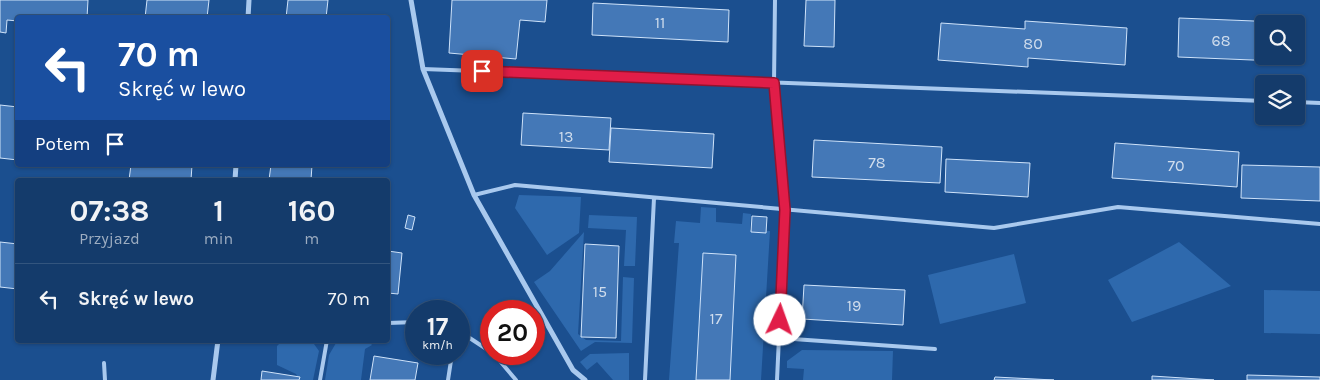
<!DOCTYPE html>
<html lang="pl">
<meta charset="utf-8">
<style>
body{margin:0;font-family:Karla,sans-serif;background:#214673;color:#f1f3f6;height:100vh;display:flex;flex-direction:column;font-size:19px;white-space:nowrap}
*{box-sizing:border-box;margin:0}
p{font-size:16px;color:#9dadc1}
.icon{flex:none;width:28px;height:28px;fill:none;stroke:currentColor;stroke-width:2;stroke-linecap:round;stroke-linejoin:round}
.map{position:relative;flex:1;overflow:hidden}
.drawer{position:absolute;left:15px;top:178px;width:375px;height:165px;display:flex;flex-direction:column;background:#143b6b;border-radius:5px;box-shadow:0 1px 4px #0004,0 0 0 1px #33557e}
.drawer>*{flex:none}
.banner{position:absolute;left:15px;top:15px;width:375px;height:152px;border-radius:5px;box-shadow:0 1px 4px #0004,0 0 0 1px #33557e;background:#1a4fa0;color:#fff;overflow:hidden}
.tools{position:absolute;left:1255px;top:15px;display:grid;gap:10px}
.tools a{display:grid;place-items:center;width:50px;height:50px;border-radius:5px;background:#143b6b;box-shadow:0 1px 4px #0004,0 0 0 1px #33557e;font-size:25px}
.speed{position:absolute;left:405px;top:300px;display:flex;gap:10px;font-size:25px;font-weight:700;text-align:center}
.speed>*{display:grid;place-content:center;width:65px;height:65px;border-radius:50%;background:#143b6b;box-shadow:0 1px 4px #0004,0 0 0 1px #33557e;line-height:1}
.speed small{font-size:12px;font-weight:400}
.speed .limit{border:8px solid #d22;background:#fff;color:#111}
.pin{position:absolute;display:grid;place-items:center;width:42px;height:42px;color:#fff;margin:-21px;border-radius:10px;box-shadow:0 2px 8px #0006}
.me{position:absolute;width:55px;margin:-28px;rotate:3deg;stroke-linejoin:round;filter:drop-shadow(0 0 4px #0008)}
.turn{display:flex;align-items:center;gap:18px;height:105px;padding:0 20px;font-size:22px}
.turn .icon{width:65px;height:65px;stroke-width:2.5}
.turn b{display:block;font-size:35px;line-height:42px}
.then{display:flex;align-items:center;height:48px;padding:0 20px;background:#0003;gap:10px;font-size:19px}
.eta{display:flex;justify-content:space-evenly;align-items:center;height:85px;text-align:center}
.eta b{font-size:30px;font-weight:700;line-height:35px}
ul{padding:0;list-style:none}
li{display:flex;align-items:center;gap:15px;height:70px;padding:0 20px;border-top:1px solid #33557e}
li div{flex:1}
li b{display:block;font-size:19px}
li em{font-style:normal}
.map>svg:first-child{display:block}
</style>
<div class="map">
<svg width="1320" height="380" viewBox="0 0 1320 380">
<rect width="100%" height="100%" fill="#1b4f8f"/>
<path fill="#2e69ad" d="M519,195L581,197L579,233L547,255L515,208Z
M701,207L716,208V222L742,224L743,213L751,214L750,230L770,231L761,380H669L679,243H674L676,221L700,223Z
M589,215L637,217L635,266H624L626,230L588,228Z
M584,232L578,334L586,340L621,341L623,277L634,278L632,343L595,342L581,351L534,282L550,271Z
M1179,242L1231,286L1132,322L1108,280Z
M1014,254L1026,303L940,324L928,275Z
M1264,290L1320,291V334L1264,333Z
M356,340H368L372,345L365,349L361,380H325L329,355L336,343Z
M282,341L314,344L319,351L313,380H299L296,374L277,365V346Z
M802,350L893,351L892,380H803L804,369L787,368V361Z
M629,353V380H613L597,362L587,370L580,362L590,354Z"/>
<path fill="#4478b7" stroke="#cfe3fa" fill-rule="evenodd" d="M0,0H88L87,18H18V21L7,20L6,33L0,32Z
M147,0H209L207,18H145Z
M288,0H328L326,18H286Z
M452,0H547L545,22L520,20L516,59L449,53Z
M806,0H835L834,47L804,46Z
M593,3L729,10L728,42L592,35Z
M1179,18L1304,23L1302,62L1178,57ZM1264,24H1296V56H1264Z
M1025,21L1127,28L1125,65L1028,58V67L938,60L941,23L1025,29Z
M0,105L18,107V160L0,158Z
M523,113L611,118L609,150L521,145Z
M611,128L714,134L712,168L609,162Z
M814,140L942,147L940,183L812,177Z
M1115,143L1239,152L1237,187L1112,178Z
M946,159L1030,163L1028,197L945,192Z
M131,165H192L191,180H129Z
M271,165H312L311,180H269Z
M1242,165L1320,167V201L1241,198Z
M408,215L415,217L412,230L405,228Z
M752,216L767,217L766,233L751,232Z
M0,242L18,244V289L0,287Z
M585,244L619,246L616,338L581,337Z
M388,251L402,253L398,294L388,293Z
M703,253L736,255L730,380H696Z
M804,285L905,290L903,325L802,319Z
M374,356L418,363L415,380H370Z
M262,371L300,377L299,380H261Z
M1247,375L1320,377V380H1247Z
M1152,376L1214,380H1152Z
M995,377L1054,380H994Z"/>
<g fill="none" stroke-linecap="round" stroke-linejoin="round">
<path stroke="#a9c9ee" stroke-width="4" d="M775,0L774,83L785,209L777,380
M423,69L1264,101
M1296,102L1320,103
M474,195L515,185L994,228L1118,207L1320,224
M388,323L416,322
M459,331L491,352
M779,338L935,349
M494,354L516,380
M104,363L105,380
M320,380L327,340
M448,380L452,354
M645,380L654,198"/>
<path stroke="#a9c9ee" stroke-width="5" d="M411,0L423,69L474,195L573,370L585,380
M248,18L249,0
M235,180L236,165
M213,380L218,340"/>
</g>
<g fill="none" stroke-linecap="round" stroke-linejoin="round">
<defs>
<path id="route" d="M482,71L774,83L785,210L780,320"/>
</defs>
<use href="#route" stroke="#92132f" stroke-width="12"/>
<use href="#route" stroke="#e11d48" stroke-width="9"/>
</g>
<g text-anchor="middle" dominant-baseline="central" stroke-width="4.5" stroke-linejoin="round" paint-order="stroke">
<g font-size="16" fill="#d0dded">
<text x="660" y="22">11</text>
<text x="1221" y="40">68</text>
<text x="1033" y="43">80</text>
<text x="566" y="136">13</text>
<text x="877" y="162">78</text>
<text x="1176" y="165">70</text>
<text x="600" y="291">15</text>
<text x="854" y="305">19</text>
<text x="716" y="318">17</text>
</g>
</g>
</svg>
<div class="tools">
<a><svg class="icon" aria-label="search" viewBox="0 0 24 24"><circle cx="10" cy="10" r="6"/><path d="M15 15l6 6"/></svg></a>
<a><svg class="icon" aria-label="layers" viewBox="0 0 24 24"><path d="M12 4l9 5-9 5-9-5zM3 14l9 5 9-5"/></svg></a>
</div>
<div class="speed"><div>17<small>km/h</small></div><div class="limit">20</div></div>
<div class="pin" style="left:482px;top:71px;background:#d93025"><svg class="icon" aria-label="arrive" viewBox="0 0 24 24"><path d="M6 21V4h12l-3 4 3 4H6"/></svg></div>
<svg class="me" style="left:780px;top:320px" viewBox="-20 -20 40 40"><circle r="19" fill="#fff"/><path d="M0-13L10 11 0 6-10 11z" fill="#e11d48"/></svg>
<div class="banner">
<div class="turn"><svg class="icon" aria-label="left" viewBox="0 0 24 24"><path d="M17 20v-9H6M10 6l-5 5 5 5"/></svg><div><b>70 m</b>Skręć w lewo</div></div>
<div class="then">Potem<svg class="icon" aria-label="arrive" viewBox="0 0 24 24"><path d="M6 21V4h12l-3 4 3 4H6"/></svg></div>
</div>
<section class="drawer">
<div class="eta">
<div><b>07:38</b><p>Przyjazd</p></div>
<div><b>1</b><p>min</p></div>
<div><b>160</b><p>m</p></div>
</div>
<ul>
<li><svg class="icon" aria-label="left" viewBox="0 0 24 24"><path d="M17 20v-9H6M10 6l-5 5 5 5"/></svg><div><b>Skręć w lewo</b></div><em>70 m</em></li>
</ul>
</section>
</div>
